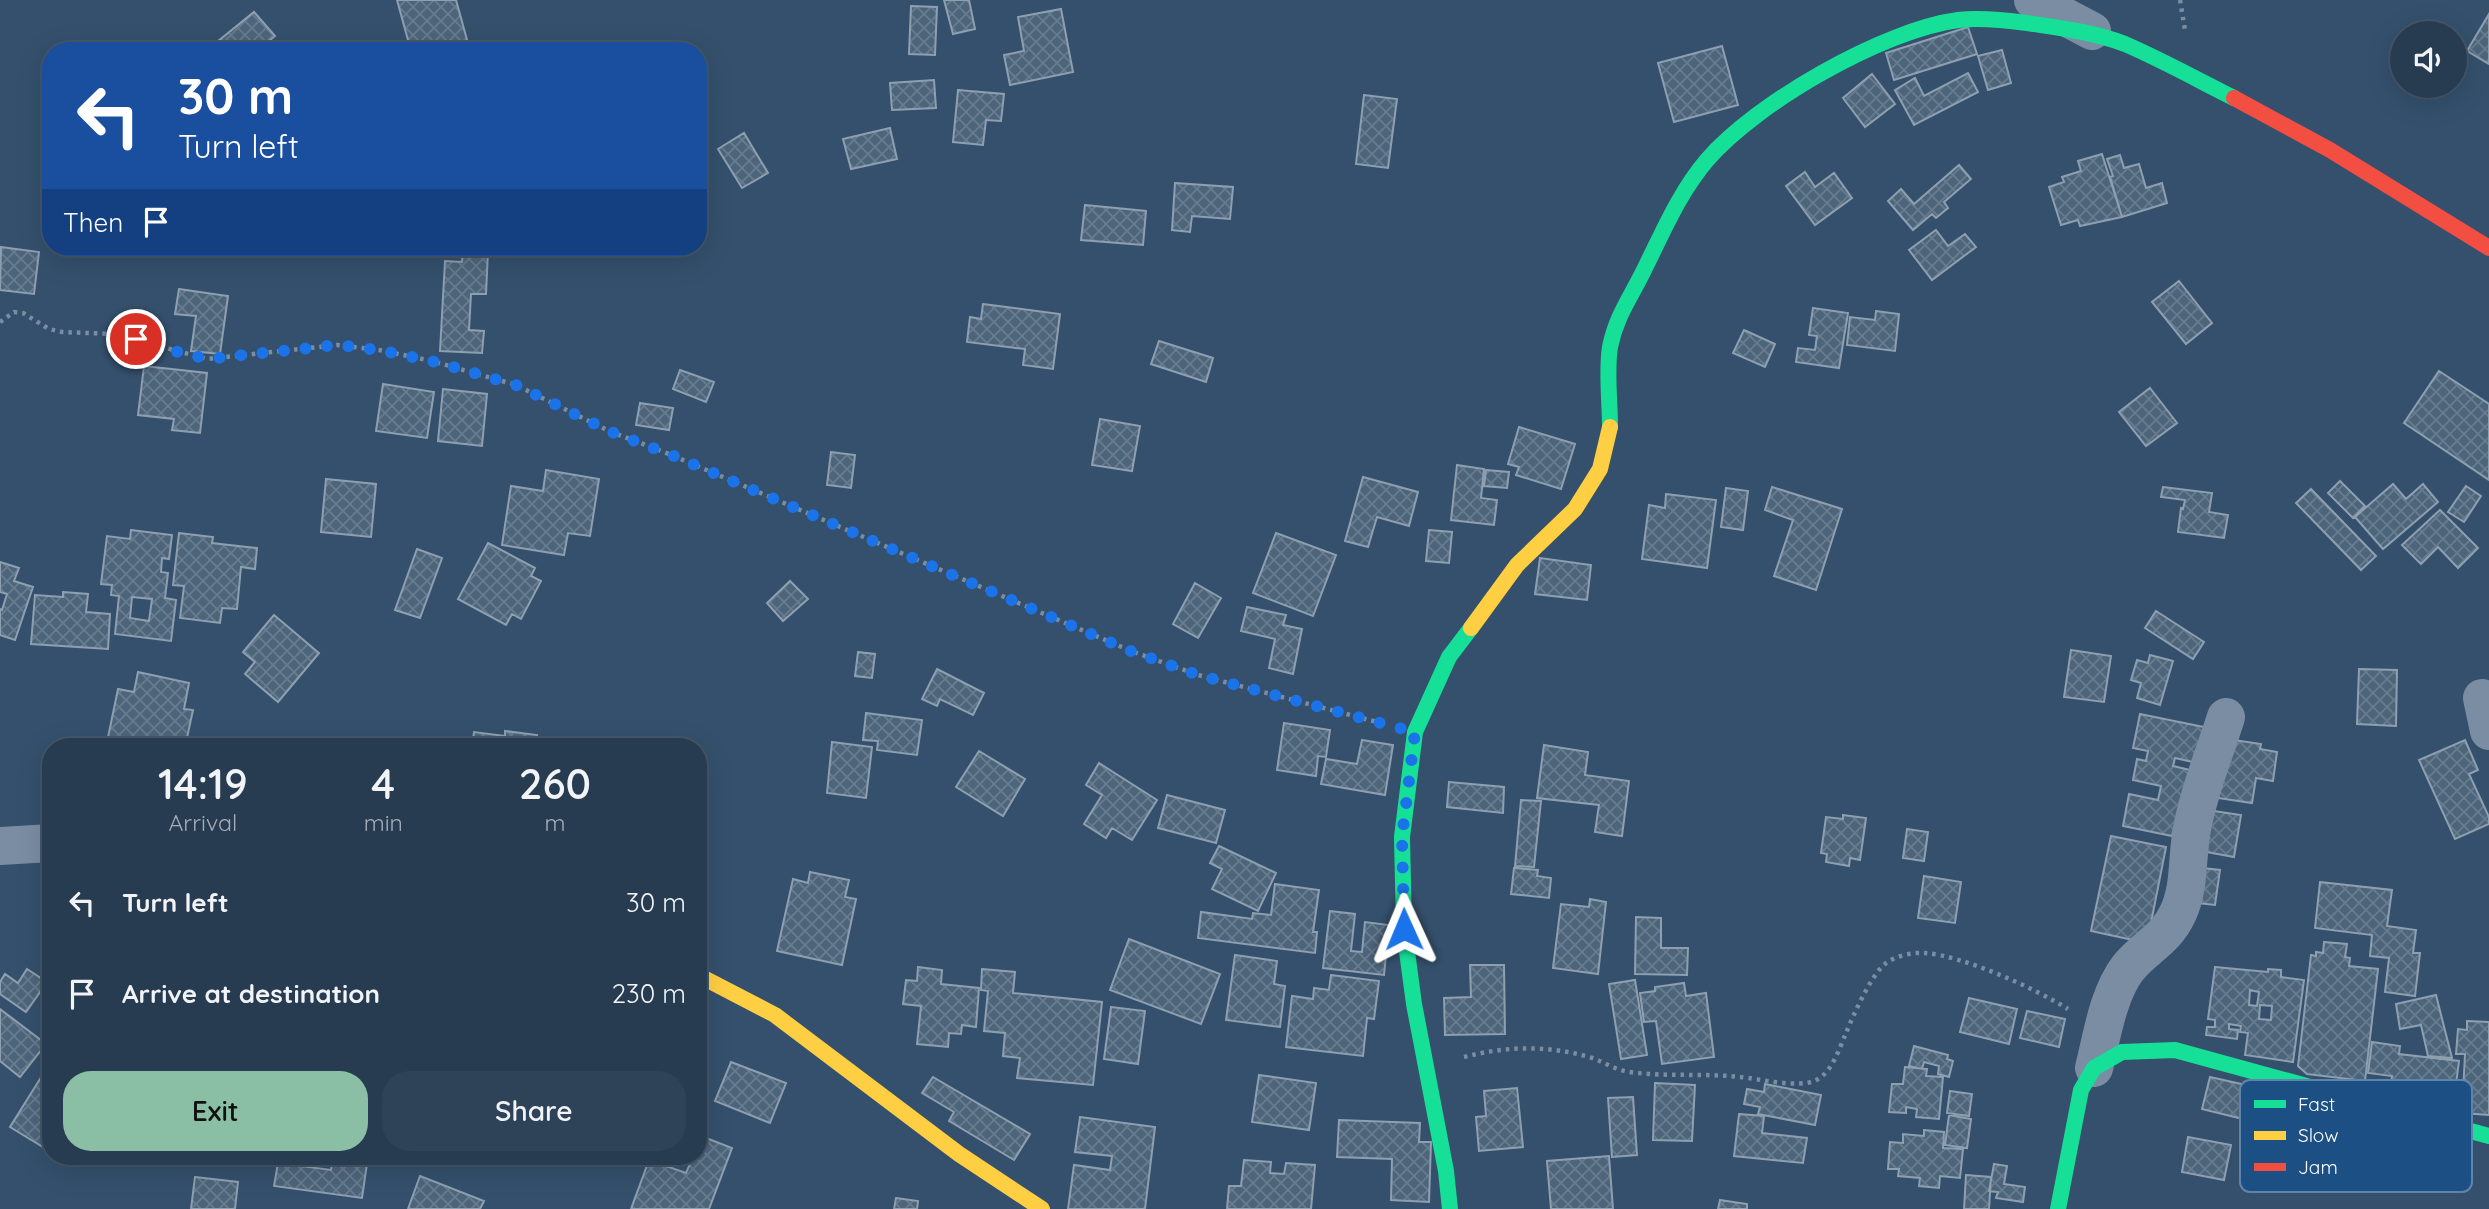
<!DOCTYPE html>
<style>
body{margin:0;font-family:Quicksand,sans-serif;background:#2f4358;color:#f1f3f6;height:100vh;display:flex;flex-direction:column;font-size:26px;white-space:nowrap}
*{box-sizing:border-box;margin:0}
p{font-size:23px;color:#a4adb7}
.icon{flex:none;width:38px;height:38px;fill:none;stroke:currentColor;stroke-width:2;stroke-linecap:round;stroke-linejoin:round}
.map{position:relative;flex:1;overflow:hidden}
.details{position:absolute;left:42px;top:738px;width:665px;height:427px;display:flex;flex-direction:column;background:#273c51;border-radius:28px;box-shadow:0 7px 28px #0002,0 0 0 2px #435668}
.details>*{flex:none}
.guide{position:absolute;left:42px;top:42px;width:665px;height:214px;border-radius:28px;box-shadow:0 7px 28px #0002,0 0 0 2px #435668;background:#1a4fa0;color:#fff;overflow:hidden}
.controls{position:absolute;left:2390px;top:21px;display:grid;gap:14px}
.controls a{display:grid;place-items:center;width:77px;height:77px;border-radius:50%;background:#273c51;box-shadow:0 7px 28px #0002,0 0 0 2px #435668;font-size:35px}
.pin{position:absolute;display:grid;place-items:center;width:60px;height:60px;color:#fff;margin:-30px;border:4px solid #fff;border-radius:50%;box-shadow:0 2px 7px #0007}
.me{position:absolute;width:77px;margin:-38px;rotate:359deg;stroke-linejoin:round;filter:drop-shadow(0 0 5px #0008)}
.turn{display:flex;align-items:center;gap:24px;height:147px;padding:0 21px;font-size:32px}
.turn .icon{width:91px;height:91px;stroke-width:2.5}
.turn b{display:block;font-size:49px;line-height:60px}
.then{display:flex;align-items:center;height:66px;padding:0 21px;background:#0003;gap:14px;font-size:26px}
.eta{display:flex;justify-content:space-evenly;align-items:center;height:119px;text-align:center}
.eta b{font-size:42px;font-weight:600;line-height:49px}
.button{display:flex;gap:14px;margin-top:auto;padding:14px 21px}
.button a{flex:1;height:80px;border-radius:28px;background:#8abfa5;color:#111;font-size:28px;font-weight:600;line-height:80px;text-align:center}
.button a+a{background:#2f4358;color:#f1f3f6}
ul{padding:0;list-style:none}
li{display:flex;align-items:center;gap:21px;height:91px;padding:0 21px}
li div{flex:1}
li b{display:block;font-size:26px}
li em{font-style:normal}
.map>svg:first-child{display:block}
</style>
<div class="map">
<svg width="2489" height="1209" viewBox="0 0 2489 1209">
<defs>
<pattern id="building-cross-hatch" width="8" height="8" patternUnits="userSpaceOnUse" patternTransform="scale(1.75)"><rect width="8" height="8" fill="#4d657b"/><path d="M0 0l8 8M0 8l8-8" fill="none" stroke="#687c8f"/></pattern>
</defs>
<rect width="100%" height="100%" fill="#34506c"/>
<path fill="url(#building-cross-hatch)" stroke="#8e9fb0" stroke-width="2" fill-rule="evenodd" d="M397,0H456L469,47L456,51H411Z
M944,0H969L975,29L953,34Z
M911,6L937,7L935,55L909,54Z
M1061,9L1073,72L1010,85L1004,55L1024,51L1018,17Z
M254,12L275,36L257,51H224L217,42Z
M2489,14V64L2467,51Z
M1968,27L1977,54L1894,80L1886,53Z
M1722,46L1738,105L1674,122L1658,63Z
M2002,50L2011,83L1988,90L1978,56Z
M1968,73L1978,92L1914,125L1895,90L1915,78L1924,96Z
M1872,74L1895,104L1865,127L1843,98Z
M934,80L936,108L892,110L890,83Z
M958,90L1004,94L1001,121L986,120L983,145L953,142Z
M1364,95L1397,99L1388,168L1356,164Z
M890,128L897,159L851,169L843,139Z
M744,133L768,173L742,188L718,149Z
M2102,154L2122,217L2080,226L2078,220L2061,225L2049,187L2064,182L2062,177L2081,171L2078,161Z
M2120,155L2124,168L2139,164L2146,188L2162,183L2167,203L2122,217L2110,177L2113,176L2107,159Z
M1959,165L1971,179L1944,202L1948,208L1936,218L1932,214L1913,230L1888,201L1901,189L1914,204Z
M1805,172L1815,187L1834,173L1852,198L1815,225L1786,186Z
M1175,183L1233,187L1230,219L1192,216L1190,232L1172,230Z
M1085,205L1146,211L1143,245L1081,240Z
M1936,230L1948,246L1965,234L1976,247L1932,280L1909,250Z
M1,247L39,252L34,294L0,290Z
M603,247H645V250L603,251Z
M463,249L488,251L486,294H471L469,330L484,331L482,353L440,351L445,261L462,262Z
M2179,281L2212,323L2186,344L2152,302Z
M179,289L228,296L220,354L191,351L196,316L175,314Z
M983,304L1060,314L1053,369L1023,365L1025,349L967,342L970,317L981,319Z
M1813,308L1848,313L1839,368L1796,362L1798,348L1815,350L1817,336L1809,335Z
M1876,311L1899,314L1895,351L1847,345L1850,317L1875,320Z
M1744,330L1775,344L1765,367L1733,353Z
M1159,341L1213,358L1206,382L1151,364Z
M144,366L207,373L200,433L172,430L174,419L138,415Z
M680,370L714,382L706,402L673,389Z
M2439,371L2489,404V480L2404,423Z
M383,384L434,392L427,438L376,431Z
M2150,388L2177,423L2146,446L2119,412Z
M443,389L487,394L482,446L438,441Z
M640,403L673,408L669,430L636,425Z
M1100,419L1140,426L1132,471L1092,465Z
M1519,427L1575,444L1561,489L1516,475L1519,467L1508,464Z
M831,452L855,455L851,488L827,485Z
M1457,465L1484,469L1481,498L1497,500L1494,525L1451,520Z
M546,470L599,479L590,536L568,533L564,555L502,545L511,486L543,491Z
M1486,470L1509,472L1507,488L1484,486Z
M1363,477L1418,492L1409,526L1377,517L1368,547L1345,541Z
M326,479L376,484L371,537L321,532Z
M2340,481L2365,506L2353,518L2328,493Z
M2393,484L2406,499L2423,484L2438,502L2383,549L2355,517Z
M2466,486L2481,496L2464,522L2448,512Z
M1772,487L1842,509L1816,590L1774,576L1793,520L1765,510Z
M2163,487L2212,493L2209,512L2228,515L2224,538L2178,532L2181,508L2183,509L2185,500L2161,497Z
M1726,488L1748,491L1743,530L1721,527Z
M2311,489L2376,556L2361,570L2296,503Z
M1666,494L1716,500L1707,568L1642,559L1649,505L1665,508Z
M2440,510L2478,548L2458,568L2438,547L2421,564L2402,545Z
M131,530L172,535L169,559L162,558L161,572L168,573L165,598L176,600L171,641L115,634L119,596L111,595L112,585L101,584L107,536L130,539ZM132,597L152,599L149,621L130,618Z
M1429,530L1452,532L1449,563L1426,561Z
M179,533L213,537L212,543L257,548L255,569L241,567L237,609L222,608L220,623L180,618L184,586L173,585Z
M1276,533L1336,555L1313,616L1253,593Z
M488,543L535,568L531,576L541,581L521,619L512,614L506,625L458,599Z
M417,549L442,558L420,618L395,610Z
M1540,558L1591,565L1587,600L1535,594Z
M0,562L19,568L14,581L33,587L15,640L0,635V609L2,610L7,594L0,592Z
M790,581L808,599L783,621L767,603Z
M1195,583L1221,598L1198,638L1173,624Z
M63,592L88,594L86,612L110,614L108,649L31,644L35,595L63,597Z
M1247,607L1286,615L1283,625L1302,629L1293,674L1269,668L1275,639L1241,631Z
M2156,611L2204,642L2193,659L2145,628Z
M274,615L319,653L278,702L245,674L255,662L243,652Z
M2071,650L2111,656L2104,702L2064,697Z
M858,652L875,654L872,678L855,676Z
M2150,655L2173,661L2160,705L2137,698L2141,683L2131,680L2137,660L2148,663Z
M937,669L984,693L973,715L940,699L937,706L922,699Z
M2359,669L2397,670L2396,726L2357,724Z
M138,672L189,683L184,709L193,710L185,747H106L118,689L134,692Z
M866,713L922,720L917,755L877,750L878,741L863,740Z
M2140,714L2204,727L2197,763L2175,758L2173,766L2190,770L2172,836L2123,826L2129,794L2158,800L2161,786L2133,780L2137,759L2146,761L2148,751L2133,748Z
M1284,723L1330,730L1326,757L1318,756L1316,776L1277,770Z
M505,731L537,735L535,747H472L474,732L505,736Z
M2227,739L2261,744L2260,749L2277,752L2273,781L2256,778L2252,803L2218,798Z
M1362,740L1393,745L1385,795L1321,784L1326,759L1357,764Z
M2465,740L2478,770L2469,774L2489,817V824L2455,839L2419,760Z
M832,742L872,747L866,798L827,793Z
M1544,745L1588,752L1585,775L1629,781L1622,836L1595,832L1599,805L1537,798Z
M979,751L1025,779L1003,816L956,787Z
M1099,763L1157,800L1132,840L1112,828L1106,838L1084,824L1102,795L1086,785Z
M1449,782L1504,787L1503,813L1447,807Z
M1167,795L1225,810L1216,843L1158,828Z
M1521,800L1541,801L1534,867L1515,866Z
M2207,810L2241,815L2234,857L2201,851Z
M1843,815L1866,818L1860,860L1850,858L1849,866L1826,862L1827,854L1821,853L1826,817L1843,819Z
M1907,829L1928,832L1924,861L1903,858Z
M2111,836L2166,847L2147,943L2091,931Z
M1219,846L1276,873L1258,911L1212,889L1222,869L1210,863Z
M2193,867L2220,870L2215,905L2188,902Z
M1514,868L1538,870L1537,876L1551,878L1549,898L1511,894Z
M810,872L849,880L845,897L856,899L842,965L777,951L793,879L808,883Z
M1924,876L1961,882L1955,923L1918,918Z
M2320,882L2392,890L2387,926L2416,930L2413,953H2420L2415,996L2385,992L2389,958L2370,956L2372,935L2315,928Z
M1275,884L1319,890L1313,932H1317L1315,953L1198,938L1201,912L1252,919L1253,913L1271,915Z
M1590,899L1606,902L1598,974L1553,968L1561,904L1589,907Z
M1330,911L1355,914L1351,951L1362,952L1365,922L1389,925L1384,975L1323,968Z
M1636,917L1661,918V948H1688L1687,975L1635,974Z
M1129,939L1220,974L1201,1024L1110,990Z
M2324,942L2347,944L2345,957L2350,958L2349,966L2378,969L2365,1081L2307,1074L2298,1066L2311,955L2316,956V952L2323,953Z
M1235,955L1277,961L1274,984L1285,986L1280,1027L1226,1020Z
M1470,965H1504L1505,1034L1445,1035L1444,998L1471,997Z
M918,967L942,970L941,984L979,988L976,1027L962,1025L961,1034L949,1033L948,1047L917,1044L921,1006L903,1004L906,980L917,981Z
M2215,967L2268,972V969L2281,970V977L2304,980L2293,1062L2245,1055L2248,1033L2240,1032L2241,1026L2229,1024V1029L2238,1030L2237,1039L2206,1035L2207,1027H2215V1020L2208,1019ZM2250,990L2259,992L2257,1006L2249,1005ZM2260,1005L2272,1006L2271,1020L2259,1019Z
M27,969L47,982L26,1012L0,994V982L5,974L18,983Z
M982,969L1015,972L1013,993L1102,1002L1093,1085L1017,1078L1020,1058L1003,1056L1005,1033L984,1031L988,991L981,990Z
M1331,975L1379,981L1374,1019L1367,1018L1363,1056L1286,1047L1292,996L1313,999L1314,988L1329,990Z
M1635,980L1647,1055L1621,1059L1609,984Z
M1684,983L1686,996L1706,993L1714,1057L1662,1064L1656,1021L1644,1022L1640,993L1655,991V987Z
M2436,995L2452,1058L2428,1056L2421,1025L2400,1029L2396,1004Z
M1969,998L2017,1009L2009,1044L1960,1032Z
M1111,1007L1145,1011L1138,1064L1104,1059Z
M0,1009L46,1044L20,1077L0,1061Z
M2027,1011L2065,1019L2059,1047L2020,1038Z
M51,1015V1035L42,1028Z
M2467,1021L2489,1022V1115L2462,1113L2465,1054H2456L2458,1029L2467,1030Z
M2372,1042L2400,1046L2399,1054L2459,1061L2454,1100L2390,1092L2392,1076L2368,1073Z
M1914,1046L1948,1055L1947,1059L1953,1061L1949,1077L1938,1074L1939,1066L1924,1062L1922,1069L1909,1066Z
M731,1062L786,1083L770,1123L715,1101Z
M50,1063H51V1152L10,1127Z
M1905,1067L1927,1069L1926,1076L1943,1077L1939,1119L1916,1117L1917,1109L1906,1107V1113L1889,1112L1892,1084H1903Z
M1259,1075L1316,1083L1309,1130L1252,1122Z
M933,1077L1030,1134L1014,1160L949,1121L954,1112L922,1093Z
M2210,1077L2255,1087L2247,1120L2202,1109Z
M1655,1083L1695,1085L1692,1141L1653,1140Z
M1765,1084L1821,1095L1815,1125L1758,1114L1760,1107L1744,1104L1747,1089L1764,1092Z
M1517,1088L1523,1147L1479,1151L1476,1117L1486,1116L1484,1091Z
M1950,1091L1972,1094L1969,1116L1947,1113Z
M1633,1097L1637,1155L1612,1157L1608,1098Z
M1739,1114L1764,1116L1762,1133L1807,1138L1803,1163L1734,1156Z
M1949,1115L1971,1119L1967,1148L1945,1145Z
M1080,1117L1155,1127L1145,1209H1068L1074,1165L1110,1170L1112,1156L1075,1152Z
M1339,1120L1420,1123L1419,1142H1431L1429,1202L1391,1200L1392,1159L1337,1157Z
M1924,1130L1944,1132L1943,1148L1963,1149L1960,1178L1940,1176L1939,1188L1919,1186L1920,1178L1898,1176L1899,1169H1888L1890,1142L1903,1143V1134L1924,1136Z
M701,1136L732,1148L709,1209H631L649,1160L686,1173L693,1157H698Z
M2188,1137L2231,1145L2224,1180L2182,1172Z
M1609,1156L1613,1209H1551L1547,1161Z
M333,1157H368L362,1198L274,1186L278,1163L331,1170Z
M1244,1160L1271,1162L1270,1173L1284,1174L1286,1163L1315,1165L1311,1209H1227L1229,1186H1241Z
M1994,1164L2007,1166L2004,1184L2025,1187L2023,1202L1996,1198L1998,1192L1989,1191Z
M1966,1175L1991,1177L1989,1209H1964Z
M420,1176L484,1201L480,1209H408Z
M195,1177L238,1182L235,1209H191Z
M896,1198L918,1201L917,1209H894Z
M1720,1200L1747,1204V1209H1718Z"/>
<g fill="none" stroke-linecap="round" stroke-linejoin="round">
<path stroke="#7a8da2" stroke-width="4.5" stroke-dasharray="3.5 5" stroke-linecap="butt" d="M2180,0L2185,30
M0,322L14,312L23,313L49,329L62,332L114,334L207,359L337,345L379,350L432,361L516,385L609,431L669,454L1131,651L1198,675L1377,722
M1464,1057C1506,1046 1547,1045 1589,1057C1603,1061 1615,1070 1629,1072C1666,1077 1703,1073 1740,1077C1760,1079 1796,1088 1814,1081C1832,1074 1839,1049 1846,1033C1853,1016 1871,975 1885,964C1895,956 1912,952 1925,953C1964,956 2034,988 2068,1009"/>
<path stroke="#7a8da2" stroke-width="38" d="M2033,0L2092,31
M2482,698L2489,731
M0,846L51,843
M2094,1068C2102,1036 2108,994 2128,968C2146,946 2165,941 2178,913C2191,885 2186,854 2193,824C2200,788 2215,752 2226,717"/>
<path stroke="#16e098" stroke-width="16" d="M1610,427C1610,401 1606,372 1610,347C1616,316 1631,297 1644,270C1663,232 1679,193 1707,160C1756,103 1883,30 1958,20C1980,17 2005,20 2027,23C2060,28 2093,32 2125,44C2162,60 2198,80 2234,98
M1450,1209L1446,1171L1414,1004L1404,929L1402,837L1415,732L1449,657L1471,628
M2058,1209L2081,1090L2094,1068L2122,1052L2175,1050L2489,1136"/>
<path stroke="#ffcf43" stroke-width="16" d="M1471,628L1517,565L1575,509L1600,469L1610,427
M698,975L775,1015L959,1154L1042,1209"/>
<path stroke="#f24e42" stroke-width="16" d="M2234,98L2330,150L2489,248"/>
</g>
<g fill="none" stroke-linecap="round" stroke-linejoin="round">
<path stroke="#1a73e8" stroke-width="12" stroke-dasharray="0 21.6" d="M136,339L170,350L207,359L337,345L379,350L432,361L516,385L609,431L669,454L1131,651L1198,675L1415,732L1402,837L1404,929"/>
</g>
<rect x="2240" y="1080" width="232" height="112" rx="10" fill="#1c5084" stroke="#6084a9" stroke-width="2"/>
<rect x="2254" y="1100" width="32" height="8" fill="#16e098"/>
<rect x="2254" y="1131" width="32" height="9" fill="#ffcf43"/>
<rect x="2254" y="1163" width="32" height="8" fill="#f24e42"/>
<g font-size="19" fill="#fff">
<text x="2298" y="1111">Fast</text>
<text x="2298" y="1142">Slow</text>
<text x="2298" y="1174">Jam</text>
</g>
</svg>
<div class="controls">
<a><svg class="icon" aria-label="sound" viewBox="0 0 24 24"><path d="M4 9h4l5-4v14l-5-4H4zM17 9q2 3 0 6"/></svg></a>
</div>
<div class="pin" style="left:136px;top:339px;background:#d93025"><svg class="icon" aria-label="arrive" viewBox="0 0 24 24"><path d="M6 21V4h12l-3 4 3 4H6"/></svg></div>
<svg class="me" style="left:1404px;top:929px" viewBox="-20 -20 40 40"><path d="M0-17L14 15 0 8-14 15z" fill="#1a73e8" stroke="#fff" stroke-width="4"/></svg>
<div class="guide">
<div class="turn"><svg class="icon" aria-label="left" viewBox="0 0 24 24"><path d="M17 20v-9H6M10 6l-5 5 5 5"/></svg><div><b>30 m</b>Turn left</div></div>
<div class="then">Then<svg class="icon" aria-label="arrive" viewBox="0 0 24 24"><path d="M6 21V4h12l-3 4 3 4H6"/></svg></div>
</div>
<section class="details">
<div class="eta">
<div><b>14:19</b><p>Arrival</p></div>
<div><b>4</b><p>min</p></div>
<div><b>260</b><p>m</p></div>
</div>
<ul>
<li><svg class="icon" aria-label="left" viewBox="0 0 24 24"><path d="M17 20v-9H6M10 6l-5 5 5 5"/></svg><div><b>Turn left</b></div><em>30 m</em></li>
<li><svg class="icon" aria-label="arrive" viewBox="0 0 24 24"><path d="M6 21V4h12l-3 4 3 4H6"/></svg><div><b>Arrive at destination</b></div><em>230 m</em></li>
</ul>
<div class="button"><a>Exit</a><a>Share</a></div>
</section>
</div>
